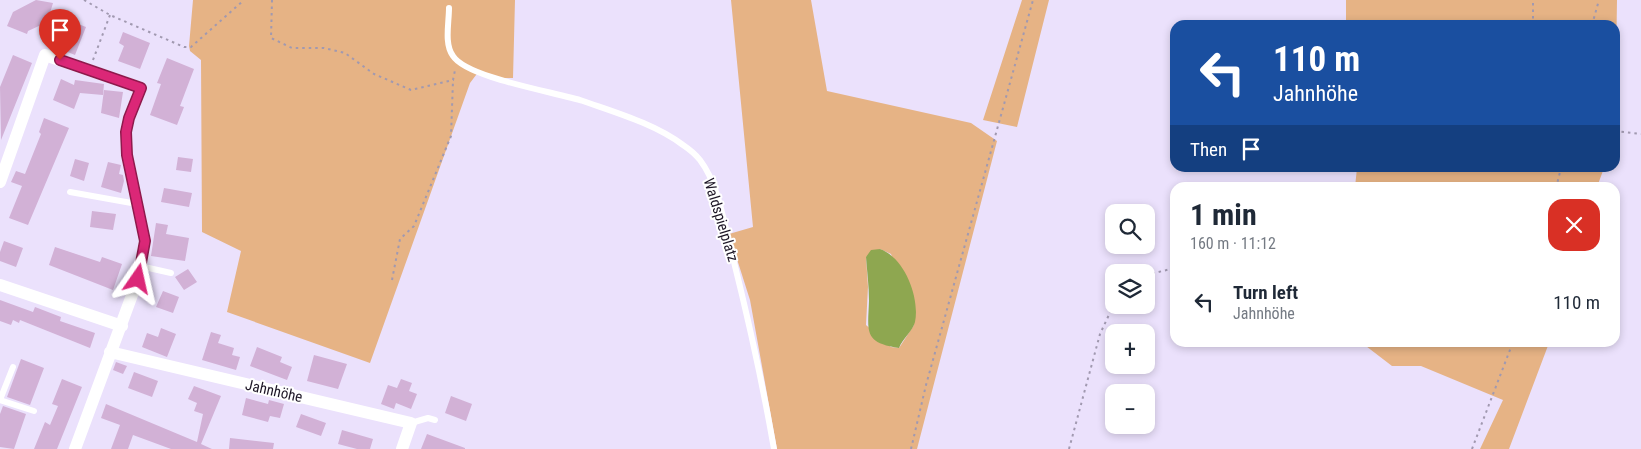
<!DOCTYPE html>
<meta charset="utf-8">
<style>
body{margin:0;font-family:"Roboto Condensed",sans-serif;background:#f6f6f7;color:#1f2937;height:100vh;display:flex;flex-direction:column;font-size:19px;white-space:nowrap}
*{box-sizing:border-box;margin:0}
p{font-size:16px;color:#747a83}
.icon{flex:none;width:28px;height:28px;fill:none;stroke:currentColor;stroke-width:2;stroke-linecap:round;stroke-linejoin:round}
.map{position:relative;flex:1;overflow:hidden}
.details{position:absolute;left:1170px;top:182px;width:450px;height:165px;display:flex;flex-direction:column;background:#fff;border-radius:15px;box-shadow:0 2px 8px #0003}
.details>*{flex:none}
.hud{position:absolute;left:1170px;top:20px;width:450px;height:152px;border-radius:15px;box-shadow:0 2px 8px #0003;background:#1a4fa0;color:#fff;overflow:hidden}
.controls{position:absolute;left:1105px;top:204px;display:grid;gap:10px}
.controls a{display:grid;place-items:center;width:50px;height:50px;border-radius:10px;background:#fff;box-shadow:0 2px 8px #0003;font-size:25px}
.pin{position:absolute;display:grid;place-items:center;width:42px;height:42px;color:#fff;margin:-51px -21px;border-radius:50% 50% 50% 0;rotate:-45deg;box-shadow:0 0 5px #0007}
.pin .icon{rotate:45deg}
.me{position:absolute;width:55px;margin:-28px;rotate:11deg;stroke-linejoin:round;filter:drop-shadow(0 0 4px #0008)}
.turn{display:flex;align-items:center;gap:18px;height:105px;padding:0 20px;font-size:22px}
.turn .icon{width:65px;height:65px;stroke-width:2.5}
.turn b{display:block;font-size:35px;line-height:42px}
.then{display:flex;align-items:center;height:48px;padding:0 20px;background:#0003;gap:10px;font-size:19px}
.round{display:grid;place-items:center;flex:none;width:52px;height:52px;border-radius:15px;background:#f6f6f7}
.headline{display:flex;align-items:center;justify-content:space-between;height:85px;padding:0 20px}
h1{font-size:30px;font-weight:700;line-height:38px}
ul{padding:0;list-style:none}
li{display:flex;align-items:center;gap:15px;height:70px;padding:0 20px}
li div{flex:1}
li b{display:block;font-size:19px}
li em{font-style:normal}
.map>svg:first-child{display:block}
</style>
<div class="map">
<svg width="1641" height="449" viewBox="0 0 1641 449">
<rect width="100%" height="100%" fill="#ebe1fc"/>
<path fill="#e6b385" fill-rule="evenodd" d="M193,0H515L513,78H499L479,71L470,83L370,363L227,312L241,251L202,232L201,60L190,51L189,46Z
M731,0H811L827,91L971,123L997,141L917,449H777L750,300L729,234L753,227ZM880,249L891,254L914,325L899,348L891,347L866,325L868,287L866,257Z
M1022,0H1049L1017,127L983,120Z
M1346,0H1617L1615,131V25H1346Z
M1357,168H1604L1597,187H1355Z
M1362,343H1549L1509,449H1480L1503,400L1421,366H1392Z"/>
<path fill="#8ea750" d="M880,249C905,258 920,298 915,322C913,331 902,339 899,348C863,343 868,331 869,301C869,286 867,271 866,257L871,250Z"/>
<path fill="#d2b1d6" d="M36,0L53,3L50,13L86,27L75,55L53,46L59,32L41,25L28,31L27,34L7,26L13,12Z
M123,32L150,43L140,69L118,61L124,46L119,43Z
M13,55L32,63L1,140L0,87Z
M167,58L194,69L180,106L184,107L177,125L150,115L161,84L157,83Z
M61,79L74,85L75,80L104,84L103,95L80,93L74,109L53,100Z
M104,90L123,92L119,118L101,113Z
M44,118L69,128L28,225L9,218L22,186L11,182L16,171L25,174L41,134L39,132Z
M178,157L193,159L191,172L176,170Z
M75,159L89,163L84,181L70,176Z
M108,162L121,165L119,174L123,175L124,181L121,193L101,187Z
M164,188L192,193L189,207L161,202Z
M92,211L116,214L113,230L90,227Z
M156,223L168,225L166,234L189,238L185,261L151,256Z
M4,241L23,248L16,267L0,261V252Z
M55,247L100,262L102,257L122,264L113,290L49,265Z
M188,269L197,282L184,290L175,277Z
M163,291L179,297L173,313L156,307Z
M0,300L33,312L35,307L61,317L60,321L95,333L90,348L20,320L19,323L13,320L11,325L0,321Z
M161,328L176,334L167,357L142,347L147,333L158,337Z
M211,332L221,335L218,343L234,348L232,355L240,357L236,370L202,360Z
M257,347L282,357L280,362L292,367L287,380L250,366Z
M314,355L347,364L338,389L307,381Z
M21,359L44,368L30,405L7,397Z
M116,362L127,366L123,374L113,370Z
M134,372L158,381L152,397L128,388Z
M62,379L82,387L57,449H34L45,422L50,425L58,406L52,404Z
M401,379L412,383L409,391L417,394L411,409L396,403L394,409L381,404L388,385L397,388Z
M194,386L221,396L201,444L212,449H171L133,435L128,449H111L120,425L101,418L106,404L197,442L203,414L194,411L197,403L188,399Z
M451,396L472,404L466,421L445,413Z
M246,398L268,404L269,400L284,404L280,418L270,416L268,422L242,415Z
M3,406L26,414L14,449L0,447V414Z
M301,414L326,423L321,436L296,427Z
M342,430L373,439L370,449H357L338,444Z
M427,434L465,448V449H421Z
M230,438L274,443L273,449H229Z"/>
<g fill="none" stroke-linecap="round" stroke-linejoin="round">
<path stroke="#a199b0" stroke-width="2" stroke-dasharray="2.5 4" stroke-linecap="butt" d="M84,0L110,15L184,47H191L244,0
M272,0L271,38L292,48H324L345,53L374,74L411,90L453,80L455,70
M1533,25V0
M1592,25L1599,0
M93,60L110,15
M1615,131L1641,134
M1556,188L1561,168
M1146,275L1175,268
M392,280L400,239L414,226L451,136L453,80
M911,449L926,385L1033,0
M1069,449L1100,334L1114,304
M1472,449L1513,342"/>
<path stroke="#fff" stroke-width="6" d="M449,8C449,23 444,44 453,56C467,78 555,92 583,101C617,113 655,124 683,145C689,149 696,155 700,160C718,184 723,218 730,246C747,313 762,380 774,449
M70,192L137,204
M140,266L171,273
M13,367L0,400L34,411
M411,423L428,418L435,420"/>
<path stroke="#fff" stroke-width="12" d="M0,182L45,55L141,88L129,118L126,132L127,155L145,241L138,279L75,449
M0,285L122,326
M110,352L411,423L402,449"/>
</g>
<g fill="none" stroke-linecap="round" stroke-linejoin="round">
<defs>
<path id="route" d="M60,60L141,88L129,118L126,132L127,155L145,241L138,279"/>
</defs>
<use href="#route" stroke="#8e194d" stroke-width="12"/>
<use href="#route" stroke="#db2777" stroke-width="9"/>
</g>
<g text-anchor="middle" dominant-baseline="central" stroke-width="4" stroke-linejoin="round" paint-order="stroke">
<g font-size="15" fill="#1d1626" stroke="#fff">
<text transform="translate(721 220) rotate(73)">Waldspielplatz</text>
<text transform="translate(274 391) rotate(13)">Jahnhöhe</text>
</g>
</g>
</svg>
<div class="controls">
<a><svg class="icon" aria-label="search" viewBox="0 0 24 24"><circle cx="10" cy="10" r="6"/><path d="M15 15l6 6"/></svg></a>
<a><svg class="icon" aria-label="layers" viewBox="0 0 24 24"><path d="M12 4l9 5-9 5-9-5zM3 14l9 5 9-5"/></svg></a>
<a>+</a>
<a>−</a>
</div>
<div class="pin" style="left:60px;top:60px;background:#d93025"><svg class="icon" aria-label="arrive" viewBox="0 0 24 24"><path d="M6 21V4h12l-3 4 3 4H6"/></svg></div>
<svg class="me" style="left:138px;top:279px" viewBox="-20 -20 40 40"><path d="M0-17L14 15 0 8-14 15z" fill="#db2777" stroke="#fff" stroke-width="4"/></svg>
<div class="hud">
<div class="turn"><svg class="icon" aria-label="left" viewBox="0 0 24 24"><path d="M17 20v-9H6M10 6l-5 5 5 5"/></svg><div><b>110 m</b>Jahnhöhe</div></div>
<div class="then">Then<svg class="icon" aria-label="arrive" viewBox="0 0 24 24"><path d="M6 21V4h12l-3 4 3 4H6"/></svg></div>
</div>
<section class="details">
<div class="headline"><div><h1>1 min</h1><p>160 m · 11:12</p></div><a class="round" style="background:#d93025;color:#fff"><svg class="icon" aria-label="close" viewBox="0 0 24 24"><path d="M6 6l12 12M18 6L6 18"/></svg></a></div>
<ul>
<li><svg class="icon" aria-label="left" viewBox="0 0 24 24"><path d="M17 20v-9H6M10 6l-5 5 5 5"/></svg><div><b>Turn left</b><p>Jahnhöhe</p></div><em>110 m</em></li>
</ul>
</section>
</div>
